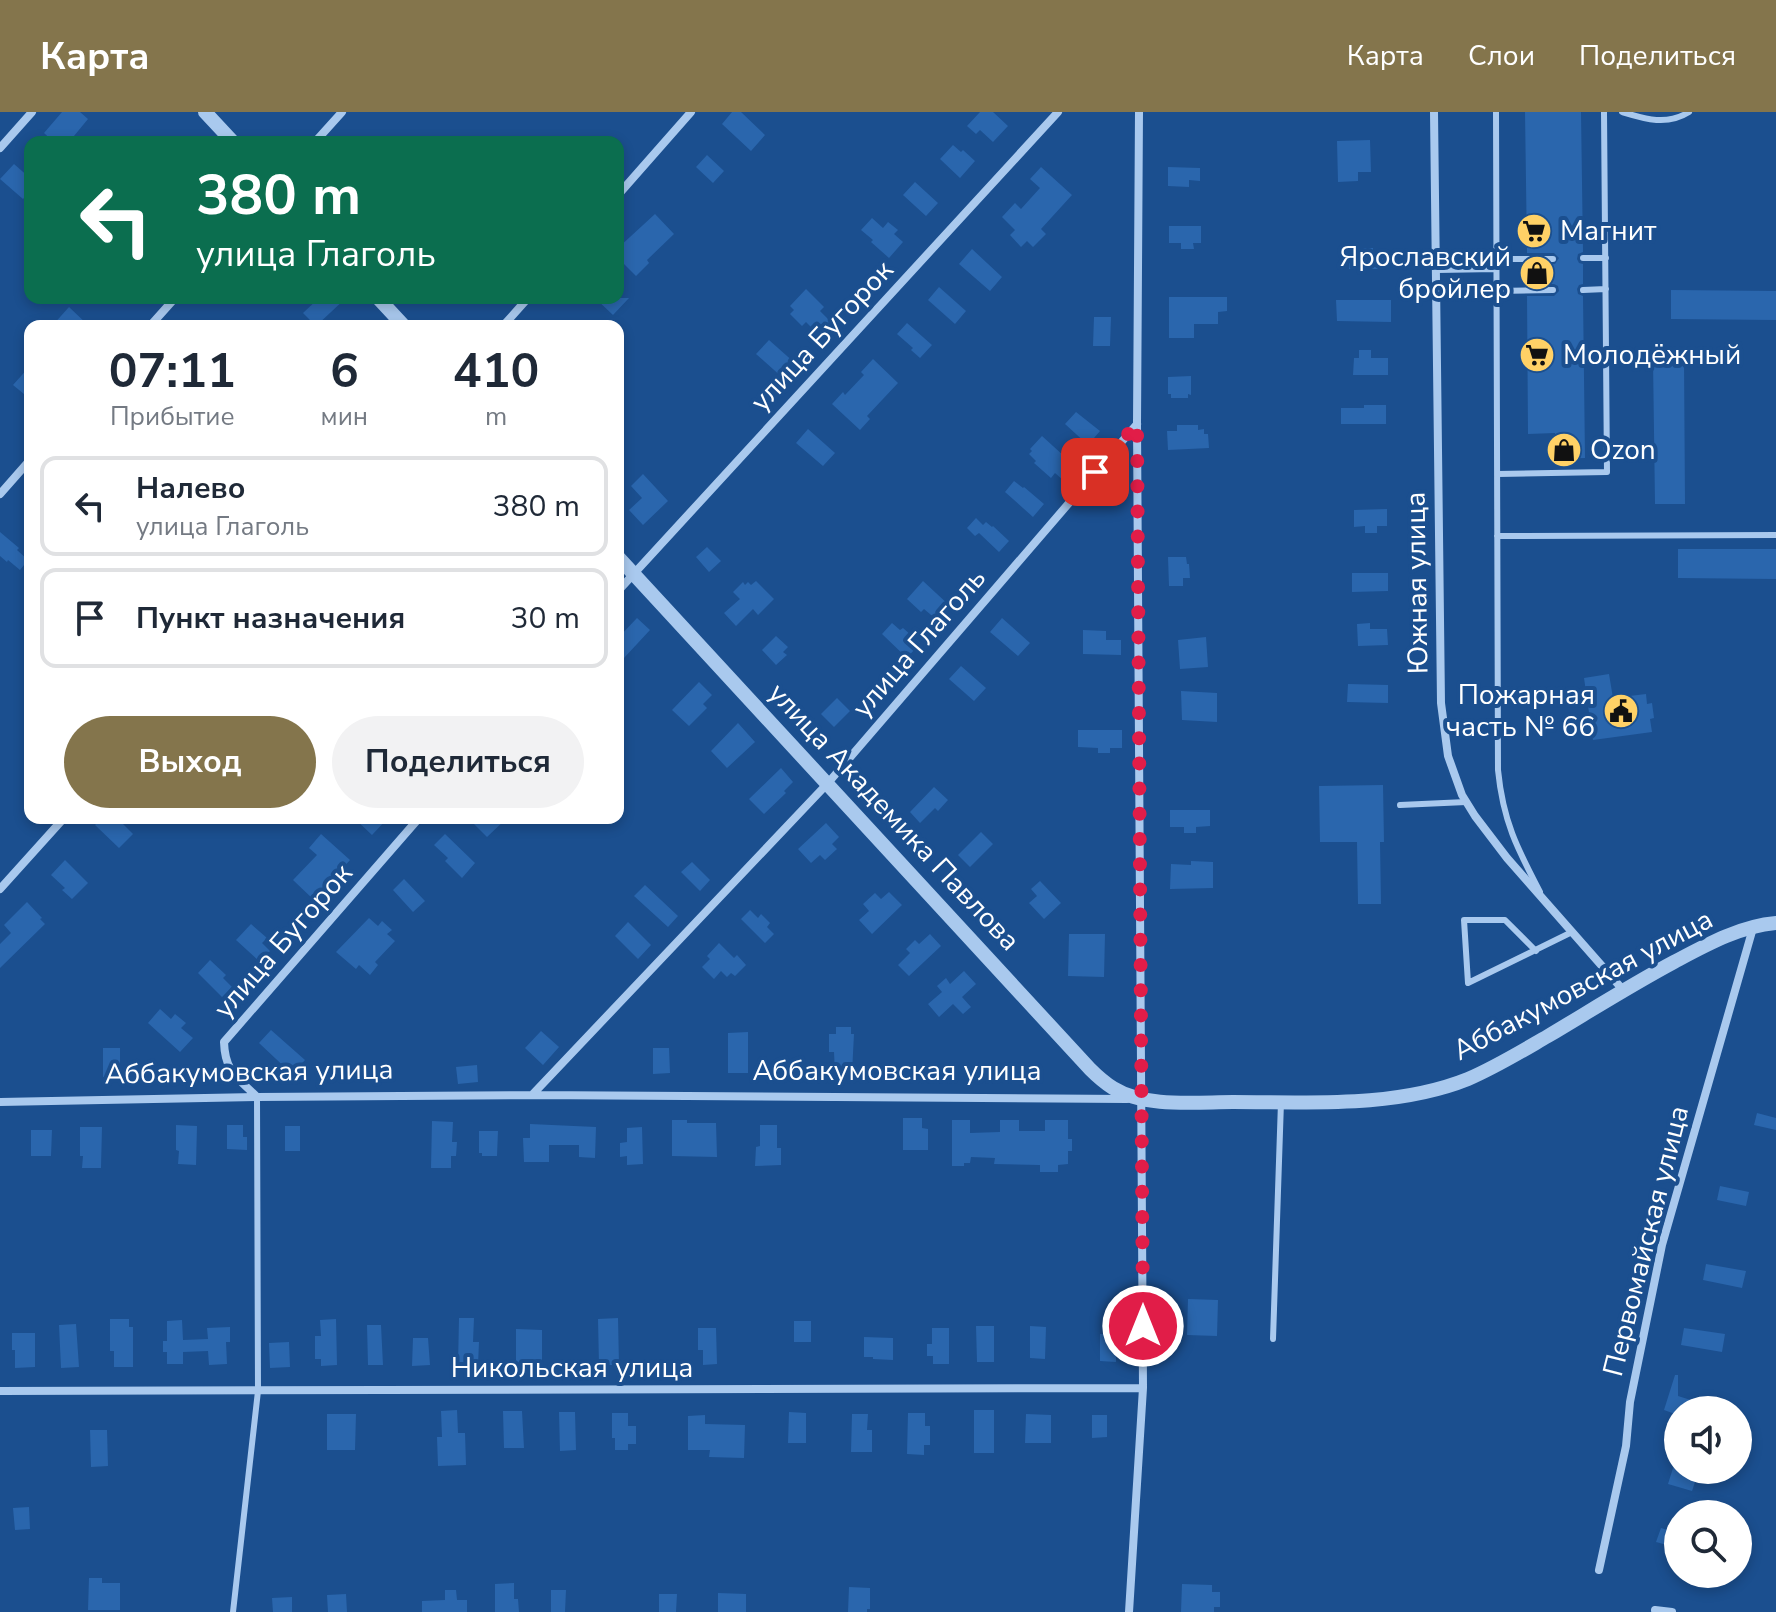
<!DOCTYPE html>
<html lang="ru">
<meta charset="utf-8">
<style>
body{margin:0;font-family:"Nunito Sans",sans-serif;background:#f2f2f3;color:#1f2937;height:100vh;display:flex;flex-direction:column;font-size:30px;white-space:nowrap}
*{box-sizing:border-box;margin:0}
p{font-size:26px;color:#747a83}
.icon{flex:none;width:44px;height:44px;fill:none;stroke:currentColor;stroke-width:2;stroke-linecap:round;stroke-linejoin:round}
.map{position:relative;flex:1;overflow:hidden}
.panel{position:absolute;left:24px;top:208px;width:600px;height:504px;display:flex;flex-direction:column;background:#fff;border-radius:16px;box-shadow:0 4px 12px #0003}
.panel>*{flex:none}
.top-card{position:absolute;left:24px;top:24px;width:600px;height:168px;border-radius:16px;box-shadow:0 4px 12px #0003;background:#0b6e4f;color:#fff;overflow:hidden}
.fabs{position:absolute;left:1664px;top:1284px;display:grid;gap:16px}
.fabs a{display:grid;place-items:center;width:88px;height:88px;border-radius:50%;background:#fff;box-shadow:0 4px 12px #0003;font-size:40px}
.pin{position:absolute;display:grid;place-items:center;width:68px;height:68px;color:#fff;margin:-34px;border-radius:16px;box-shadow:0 4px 12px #0006}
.me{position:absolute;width:88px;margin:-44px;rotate:0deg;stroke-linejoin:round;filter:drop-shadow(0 0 6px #0008)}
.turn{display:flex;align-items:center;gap:28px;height:168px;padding:0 40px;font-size:36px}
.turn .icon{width:104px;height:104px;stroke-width:2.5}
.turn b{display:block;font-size:56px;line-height:68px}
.eta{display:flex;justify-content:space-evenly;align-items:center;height:136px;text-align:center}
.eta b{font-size:48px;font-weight:700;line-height:56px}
.action{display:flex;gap:16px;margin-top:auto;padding:16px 40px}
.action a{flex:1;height:92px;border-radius:48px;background:#84754c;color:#fff;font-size:32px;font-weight:700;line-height:92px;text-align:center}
.action a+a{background:#f2f2f3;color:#1f2937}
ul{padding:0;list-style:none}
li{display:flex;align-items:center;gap:24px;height:100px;margin:0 16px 12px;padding:0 24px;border:4px solid #e0e1e3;border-radius:16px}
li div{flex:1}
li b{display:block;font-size:30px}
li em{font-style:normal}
header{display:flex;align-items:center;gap:48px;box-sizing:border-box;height:112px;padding:0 40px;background:#84754c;color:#fff}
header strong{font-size:38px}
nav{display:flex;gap:44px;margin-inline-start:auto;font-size:28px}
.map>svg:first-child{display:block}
</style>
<header>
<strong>Карта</strong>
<nav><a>Карта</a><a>Слои</a><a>Поделиться</a></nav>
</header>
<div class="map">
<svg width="1776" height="1500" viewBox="0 0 1776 1500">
<rect width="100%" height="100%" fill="#1b4f8f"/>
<path fill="#2a66ad" d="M62,0H80L88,7L69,30H54L44,21Z
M732,0H741L765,23L751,39L722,12Z
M980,0H993L1008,14L993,30L980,18L976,22L967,14Z
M1525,0H1581L1583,140L1578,142L1577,147L1579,151L1583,152V172L1579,173L1577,177L1578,182L1583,184L1585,346L1555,347V321L1528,322L1527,184H1554L1559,179L1558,174L1554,172H1527L1526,155L1527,153L1555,152L1559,146L1554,141H1527Z
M1370,28L1371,60H1358V69L1338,70L1337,29Z
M953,33L961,40L963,38L975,49L960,66L940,47Z
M707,43L724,59L713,71L696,55Z
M14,52L30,66V79L23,87L0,67Z
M1041,55L1072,83L1041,117L1046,122L1033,135L1027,129L1021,135L1010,123L1015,118L1002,105L1015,91L1021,97L1040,76L1030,67Z
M1168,55L1200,56V69L1189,68V75L1168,74Z
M915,70L938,91L926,104L903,83Z
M655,102L674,122L647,148L649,151L636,164L618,146V136Z
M872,106L883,116L888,110L898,118L894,122L903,130L889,146L871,130L873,128L861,118Z
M1169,114H1201V131H1193L1194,137H1181V131H1169Z
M1349,136H1373V141H1386V157H1349Z
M972,137L1002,165L990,179L959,152Z
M939,175L966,199L955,212L928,188Z
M806,177L824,195L820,199L832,211L820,224L806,210L802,214L790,202L794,198L790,194Z
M1671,178L1776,179V208L1671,207Z
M1169,185H1227V199L1218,200V212H1194V226H1169Z
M319,186H346L316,214L303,201Z
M595,186H629L613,203Z
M1336,188H1391V210L1337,209Z
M69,195L89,214H52Z
M1094,205H1111L1110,234H1093Z
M907,211L932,233L920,246L911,238L913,236L897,222Z
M769,228L796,252L783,266L756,242Z
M1359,238H1371V246H1388V263H1353L1354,246H1359Z
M873,247L898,271L867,304L870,307L860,318L832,292L843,280L845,283L864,263L861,260Z
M1684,247L1685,392H1655L1653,248Z
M30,254V287L13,273Z
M1191,264V283L1188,282V286H1171V282H1168V265Z
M1364,293H1386V312H1341V296H1364Z
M1076,300L1100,319L1088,333L1065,312Z
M1177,313H1198V318L1204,317V322H1208L1209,336L1168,338L1167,319H1177Z
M808,317L835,341L823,354L796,331Z
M1042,324L1064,344L1062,346L1074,357L1063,368L1055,361L1051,366L1034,351L1036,349L1029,342L1032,339L1030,337Z
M643,362L668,389L643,413L629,398L642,386L631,374Z
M1014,369L1023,376L1024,375L1044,392L1033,405L1005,380Z
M1387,397V414H1377V421H1365V414L1354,415V398Z
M976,406L983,413L986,410L992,415L993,414L1009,429L999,440L979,421L975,424L967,416Z
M0,420L19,436L17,438L28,448L20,458L8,448L7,450L0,444Z
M707,435L721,449L709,460L696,445Z
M1678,437H1776V467L1678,466Z
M1168,445H1186L1187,452H1189L1190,466H1183V474H1169Z
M1352,461H1388V479L1352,480Z
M756,469L774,487L758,503L753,497L736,514L724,501L740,487L733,480L743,470L745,473L748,470L751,473Z
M923,469L950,494L937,508L924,497L921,500L907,487Z
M637,506L650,518L624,546L618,540V526Z
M1002,506L1030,531L1018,544L990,520Z
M892,511L900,518L903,516L920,531L907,546L882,522Z
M1370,511V517H1387L1388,533L1358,534L1357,512Z
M1083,518L1106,519V528H1121V543L1083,542Z
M776,524L788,535L783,540L787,543L776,553L762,538Z
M1206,525L1208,555L1180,557L1178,528Z
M961,554L986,576L974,589L949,567Z
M1609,562L1613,586L1646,582L1647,592L1652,591L1654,606L1650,607L1652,620L1593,628L1584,566Z
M699,570L712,583L703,592L707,596L689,614L672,598Z
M1348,572L1388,573V591L1347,590Z
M1181,579L1217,581V610L1182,608Z
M837,586L850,599L834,615L821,602Z
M738,611L755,630L727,656L711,639Z
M1078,618H1122V636H1110V641H1098V636L1078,635Z
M781,656L793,670L784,679L786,681L764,702L749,687Z
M1383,673L1384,730H1380L1381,792H1358L1357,730H1320L1319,674Z
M934,675L948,688L938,699L935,696L920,711L910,700Z
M1170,698H1210V714L1196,715V721H1184V715H1170Z
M102,706H117L133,722L119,736L95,713Z
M354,706H388L372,723Z
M468,706H507L487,725Z
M826,711L839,725L832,732L837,737L825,748L820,743L811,751L798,737Z
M981,720L993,732L970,755L958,743Z
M321,722L350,748L314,788L293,768L317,743L309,736Z
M445,722L475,751L462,766L445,749L448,746L434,733Z
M65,748L88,771L72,787L62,778L65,776L51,763Z
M1191,749L1213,750V776L1170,777L1171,752L1191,753Z
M692,750L710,768L700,779L681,760Z
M404,767L425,789L413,800L393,778Z
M1040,769L1061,791L1044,807L1029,791L1037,784L1031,777Z
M645,773L678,804L668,815L634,784Z
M889,780L902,793L872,822L859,808L869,799L863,792L875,781L881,787Z
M27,790L42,806L40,807L45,812L0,856V832L11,821L4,813Z
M750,798L758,806L761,802L770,811L767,815L774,822L765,831L741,807Z
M369,806L378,814L382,809L392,818L387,822L395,829L375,850L378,853L370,863L359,853L356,857L336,840Z
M628,810L651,833L638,847L615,824Z
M251,812L267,826L262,831L270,839L260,850L236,828Z
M930,822L941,834L909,864L898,853L910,841L906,837L915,828L919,832Z
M1069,822H1105L1104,865L1068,864Z
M719,831L734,846L737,843L746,853L735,864L731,861L727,865L721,859L714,867L702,855L710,847L707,844Z
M210,848L226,863L223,866L232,875L222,885L198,861Z
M964,859L976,872L962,885L971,895L963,902L953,892L939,905L928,892L942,880L937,874L946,866L950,872Z
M160,897L171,907L175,902L186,911L181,916L193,926L180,940L148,911Z
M836,915H851V922H854L852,961H835L834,940H829V922H836Z
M271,918L305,948L292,962L259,931Z
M541,919L559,935L543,953L525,936Z
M748,920V961H728V921Z
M103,936H120V965H103Z
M653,936H669L670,961L653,962Z
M477,953L478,970L458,972L456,955Z
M1757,1001L1776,1006V1018L1754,1013Z
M903,1006H922V1016L928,1017V1038H903Z
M672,1008H687V1011H716L717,1045L672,1044Z
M952,1008H970V1021L1000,1020V1008H1019V1019H1045V1008H1068V1027H1072V1039H1068V1052L1058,1053V1060H1040V1053L994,1052L995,1046L971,1045L970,1051H964V1054H952Z
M432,1009L453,1010L452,1030H457L456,1044H451V1056H431Z
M530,1012L596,1015L595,1046L579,1045V1033H549V1050H524L523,1026H530Z
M176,1013L197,1014L196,1053L178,1052L179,1039L176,1038Z
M227,1013H243V1025H247V1038L227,1037Z
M760,1013H777V1036H781V1053L755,1054L756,1035L760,1034Z
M285,1014H300V1039H285Z
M80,1015H102L101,1056H82L83,1044H80Z
M642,1015L643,1052L627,1053V1044L620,1045V1031L627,1030V1016Z
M31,1018H52L51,1044H31Z
M479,1019H498L497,1044H482V1041H479Z
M1720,1074L1749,1080L1746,1094L1717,1088Z
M1706,1152L1746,1159L1742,1176L1703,1168Z
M1188,1187L1218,1188L1217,1224L1187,1223Z
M459,1206H474L473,1230H479L478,1253H458Z
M618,1206L619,1253H599L598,1207Z
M110,1207H129V1215H133V1255H114V1239H110Z
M336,1207L337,1253L321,1254V1247H315V1224H321L320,1208Z
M182,1208L183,1228L208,1227L207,1216L230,1215V1230H226L227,1252L209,1253L208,1239L183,1240V1252H167V1240H163V1229H167V1209Z
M794,1209H811V1230H794Z
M76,1212L79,1255L61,1256L59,1213Z
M367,1213H381L383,1253H368Z
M976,1214H994V1250H977Z
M1030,1214L1046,1215L1045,1247L1030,1246Z
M698,1216H716L717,1252L703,1253V1238H698Z
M932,1216H949V1252H933V1244H927V1232H932Z
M1684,1216L1725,1222L1722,1240L1681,1233Z
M516,1217L542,1218V1251H516Z
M12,1221H35V1255L15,1256V1238H12Z
M1100,1222H1121V1236H1116V1250L1100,1249Z
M864,1225L893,1226V1248L873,1247V1245H864Z
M413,1226H428L430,1253L412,1254Z
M289,1230L290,1255L270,1256L269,1231Z
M1675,1263H1678V1284L1713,1295L1712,1298H1678V1303L1664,1298Z
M457,1298L458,1321H465L466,1353L438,1354L437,1325H442L441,1299Z
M974,1298H994V1341H974Z
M503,1299H522L524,1336H504Z
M559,1300H575L576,1338L560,1339Z
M789,1300L806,1301V1331H788Z
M612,1301H628V1314H636V1332H628V1338H615V1326H612Z
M908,1301H925V1314H930V1333H924V1343L907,1342Z
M327,1302H356L355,1338H327Z
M852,1302H868L867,1318H872V1340H851Z
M1026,1302L1051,1303V1331H1025Z
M705,1303V1312L745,1313L744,1346L709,1345L710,1338H688V1304Z
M1092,1303H1107V1325L1092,1326Z
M90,1318H107L108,1354L91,1355Z
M1673,1356L1697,1364L1692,1379L1668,1372Z
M29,1395L30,1417L15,1418L13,1396Z
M1661,1416L1678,1421V1436L1656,1430Z
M89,1466H102V1471H120V1498H88Z
M514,1471V1487H518L519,1500H495V1472Z
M1182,1472L1212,1473V1480H1220V1495H1214V1500H1181Z
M849,1475L870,1476V1497H867V1500H848Z
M445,1478H456L457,1488H467V1500H422V1489L445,1488Z
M551,1478H566L565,1500H551Z
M718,1481L746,1482V1500H718Z
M346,1482L347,1500H328L327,1483Z
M659,1482H677L676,1500H659Z
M292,1485V1500H273L272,1486Z"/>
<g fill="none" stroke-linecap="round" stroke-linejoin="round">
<path stroke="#a9c9ee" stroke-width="6" d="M1496,0L1498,658C1503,709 1517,736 1540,780
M1622,0C1645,7 1667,14 1689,0
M1583,146H1606
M1496,147H1553
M1437,158L1496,157
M1583,178L1606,177
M1496,179L1553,178
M1498,362L1607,360L1604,0
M1497,424L1776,423
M1400,693L1466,690
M1536,839L1505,808H1464L1468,871L1572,820
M1273,1227L1281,990
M233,1500L258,1279L257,985"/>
<path stroke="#a9c9ee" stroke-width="8" d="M1434,0L1441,591L1448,644L1462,683L1475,704L1507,746L1624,879
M315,30L342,0
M0,36L32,0
M618,83L691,0
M150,214L175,186
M503,214L528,186
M0,382L30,348
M618,479L1058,0
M0,777L64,706
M532,983L828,671L1137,312
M257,985C237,965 225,960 224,930L419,706
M0,990L257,985L532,983L1127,987
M0,1279L1143,1276
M1599,1458L1626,1334L1630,1290L1662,1133L1753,816
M1655,1498L1672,1500
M1129,1500L1143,1276L1137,312L1139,0"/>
<path stroke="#a9c9ee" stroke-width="14" d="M205,0L233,30
M378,186L404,214
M618,445L1090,957C1097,964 1105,971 1113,976C1145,996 1197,990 1233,990C1310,990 1396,996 1468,967C1496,955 1522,939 1548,924C1590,899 1631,873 1674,850C1706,833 1740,814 1776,811"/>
</g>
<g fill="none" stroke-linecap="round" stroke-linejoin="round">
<path stroke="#e11d48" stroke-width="14" stroke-dasharray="0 25.2" d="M1095,360L1137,312L1143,1214"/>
</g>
<defs>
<symbol id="supermarket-disc" viewBox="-11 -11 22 22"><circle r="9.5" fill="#ffd166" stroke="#1b4f8f"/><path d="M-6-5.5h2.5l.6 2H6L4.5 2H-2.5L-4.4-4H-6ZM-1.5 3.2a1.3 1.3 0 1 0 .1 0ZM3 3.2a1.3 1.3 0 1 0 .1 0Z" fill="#111"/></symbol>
<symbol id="shop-disc" viewBox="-11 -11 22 22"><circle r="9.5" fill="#ffd166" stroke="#1b4f8f"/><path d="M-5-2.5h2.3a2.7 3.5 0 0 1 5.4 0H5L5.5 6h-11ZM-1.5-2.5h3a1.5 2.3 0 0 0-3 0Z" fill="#111"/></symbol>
<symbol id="civic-disc" viewBox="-11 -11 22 22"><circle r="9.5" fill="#ffd166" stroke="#1b4f8f"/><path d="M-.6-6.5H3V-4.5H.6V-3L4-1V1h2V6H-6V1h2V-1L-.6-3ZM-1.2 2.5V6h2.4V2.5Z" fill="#111"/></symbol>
</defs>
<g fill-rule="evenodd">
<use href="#supermarket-disc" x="1514" y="99" width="40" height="40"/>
<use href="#shop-disc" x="1517" y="141" width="40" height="40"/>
<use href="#supermarket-disc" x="1517" y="223" width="40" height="40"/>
<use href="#shop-disc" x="1544" y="318" width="40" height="40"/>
<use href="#civic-disc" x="1601" y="579" width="40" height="40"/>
</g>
<g text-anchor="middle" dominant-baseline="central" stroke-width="8" stroke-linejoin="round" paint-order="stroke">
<g font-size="28" fill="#fff" stroke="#1b4f8f" text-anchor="start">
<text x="1560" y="119">Магнит</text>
<text x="1511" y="145" text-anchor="end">Ярославский<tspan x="1511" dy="32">бройлер</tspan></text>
<text x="1563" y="243">Молодёжный</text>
<text x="1590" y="338">Ozon</text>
<text x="1595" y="583" text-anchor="end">Пожарная<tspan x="1595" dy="32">часть № 66</tspan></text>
</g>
<g font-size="28" fill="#fff" stroke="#1b4f8f">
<text transform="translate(822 224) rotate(-47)">улица Бугорок</text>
<text transform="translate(1417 471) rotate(-91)">Южная улица</text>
<text transform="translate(919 531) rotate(-49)">улица Глаголь</text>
<text transform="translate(894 705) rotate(47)">улица Академика Павлова</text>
<text transform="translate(283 829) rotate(-49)">улица Бугорок</text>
<text transform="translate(1583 873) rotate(-28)">Аббакумовская улица</text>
<text x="897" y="959">Аббакумовская улица</text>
<text transform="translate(249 960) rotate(-1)">Аббакумовская улица</text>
<text transform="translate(1646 1129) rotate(-76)">Первомайская улица</text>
<text x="572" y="1256">Никольская улица</text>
</g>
</g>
</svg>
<div class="fabs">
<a><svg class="icon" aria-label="sound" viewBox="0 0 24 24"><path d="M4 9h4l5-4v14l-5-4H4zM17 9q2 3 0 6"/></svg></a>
<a><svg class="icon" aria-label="search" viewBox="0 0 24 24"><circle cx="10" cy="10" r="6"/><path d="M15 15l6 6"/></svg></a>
</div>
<div class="pin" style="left:1095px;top:360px;background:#d93025"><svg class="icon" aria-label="arrive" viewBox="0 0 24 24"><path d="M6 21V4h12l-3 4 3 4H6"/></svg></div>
<svg class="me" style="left:1143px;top:1214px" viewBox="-20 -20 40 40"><circle r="17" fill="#e11d48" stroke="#fff" stroke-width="3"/><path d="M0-11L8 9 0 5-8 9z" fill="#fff"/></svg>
<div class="top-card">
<div class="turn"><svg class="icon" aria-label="left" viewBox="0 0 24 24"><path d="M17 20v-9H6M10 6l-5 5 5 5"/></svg><div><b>380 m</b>улица Глаголь</div></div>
</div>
<section class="panel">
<div class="eta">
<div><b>07:11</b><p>Прибытие</p></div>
<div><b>6</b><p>мин</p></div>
<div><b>410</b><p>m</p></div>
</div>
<ul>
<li><svg class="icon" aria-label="left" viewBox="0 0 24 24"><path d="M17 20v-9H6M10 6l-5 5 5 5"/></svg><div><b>Налево</b><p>улица Глаголь</p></div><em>380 m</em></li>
<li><svg class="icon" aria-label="arrive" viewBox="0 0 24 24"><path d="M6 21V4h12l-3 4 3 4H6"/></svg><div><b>Пункт назначения</b></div><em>30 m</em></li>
</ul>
<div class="action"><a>Выход</a><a>Поделиться</a></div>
</section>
</div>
